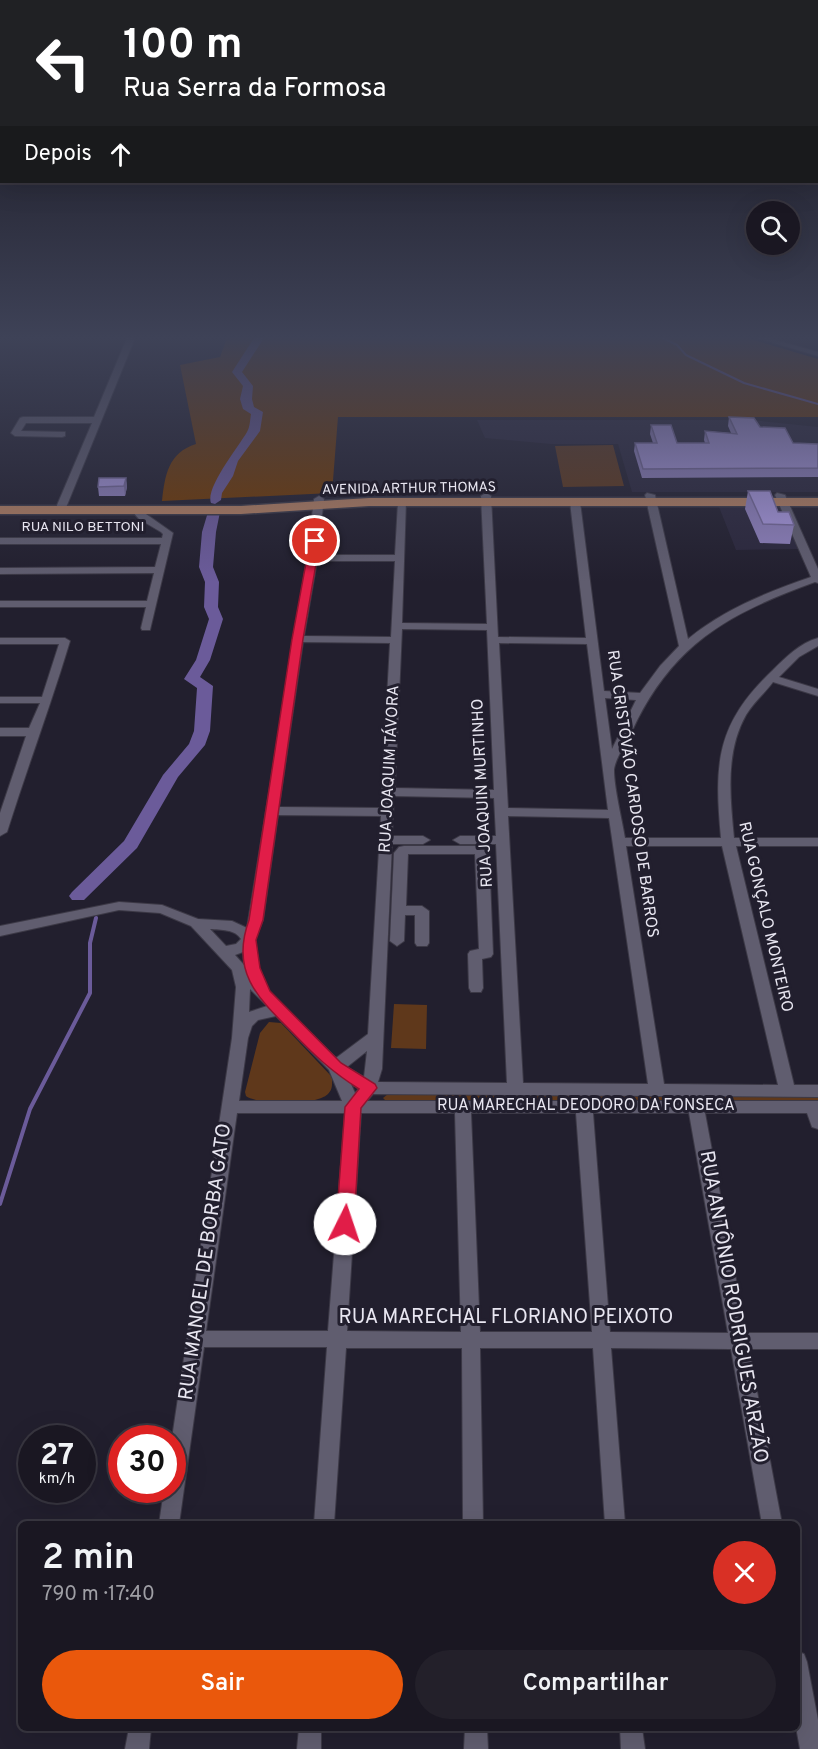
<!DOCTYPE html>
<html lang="pt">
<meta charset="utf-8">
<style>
body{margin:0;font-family:Overpass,sans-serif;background:#23202a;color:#f1f3f6;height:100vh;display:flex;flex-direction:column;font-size:22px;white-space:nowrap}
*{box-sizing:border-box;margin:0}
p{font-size:20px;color:#9f9fa5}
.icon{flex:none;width:33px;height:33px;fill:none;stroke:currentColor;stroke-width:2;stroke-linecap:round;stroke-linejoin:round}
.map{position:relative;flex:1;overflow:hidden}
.panel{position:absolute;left:18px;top:1521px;width:782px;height:210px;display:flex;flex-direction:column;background:#1a1722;border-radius:9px;box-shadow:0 6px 24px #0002,0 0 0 2px #383640}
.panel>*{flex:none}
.banner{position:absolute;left:0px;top:0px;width:819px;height:183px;box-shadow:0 6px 24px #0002,0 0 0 2px #383640;background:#202124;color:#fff;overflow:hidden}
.buttons{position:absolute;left:746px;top:201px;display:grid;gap:12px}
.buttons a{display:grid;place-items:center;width:54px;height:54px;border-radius:50%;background:#1a1722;box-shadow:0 6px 24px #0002,0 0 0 2px #383640;font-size:30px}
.speed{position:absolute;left:18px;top:1425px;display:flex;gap:12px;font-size:30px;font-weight:700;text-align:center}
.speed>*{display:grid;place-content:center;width:78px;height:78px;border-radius:50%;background:#1a1722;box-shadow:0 6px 24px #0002,0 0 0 2px #383640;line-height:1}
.speed small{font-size:15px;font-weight:400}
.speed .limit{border:9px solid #d22;background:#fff;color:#111}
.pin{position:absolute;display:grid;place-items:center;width:51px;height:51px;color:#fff;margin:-26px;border:3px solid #fff;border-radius:50%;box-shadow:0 2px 6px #0007}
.me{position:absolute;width:66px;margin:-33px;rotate:4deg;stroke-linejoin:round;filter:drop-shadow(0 0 4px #0008)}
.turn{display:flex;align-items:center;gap:21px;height:126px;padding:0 24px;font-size:27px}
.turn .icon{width:78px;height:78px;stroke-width:2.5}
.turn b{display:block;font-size:42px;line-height:51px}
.then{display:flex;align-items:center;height:57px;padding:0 24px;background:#0003;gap:12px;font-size:22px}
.round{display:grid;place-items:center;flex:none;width:63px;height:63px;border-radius:32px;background:#23202a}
.headline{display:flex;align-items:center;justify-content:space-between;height:102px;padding:0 24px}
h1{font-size:36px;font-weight:600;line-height:45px}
.button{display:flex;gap:12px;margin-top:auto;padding:12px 24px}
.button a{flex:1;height:69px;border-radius:36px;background:#ea580c;color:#fff;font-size:24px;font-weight:600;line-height:69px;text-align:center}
.button a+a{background:#23202a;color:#f1f3f6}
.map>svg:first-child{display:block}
</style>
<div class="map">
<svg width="818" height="1749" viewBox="0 0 818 1749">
<rect width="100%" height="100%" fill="#221f2e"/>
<path fill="#2b273c" d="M477,420H751L818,427V492H632L618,444H551L485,438Z
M719,507H781L800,549L736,550Z"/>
<path fill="#5f381b" d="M613,445L624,486L563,487L555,446Z
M394,1004L427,1005L426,1049L391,1048Z
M269,1022L281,1023L332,1077C332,1084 333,1089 328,1094C316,1106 258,1105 246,1096L245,1092L260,1033Z
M388,1094L678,1095L685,1099L684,1102H387L383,1098Z
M705,1095H818V1103H709L703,1099Z"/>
<path fill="#713902" d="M227,338H747L818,359V417H338L332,493L162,501C165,475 168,453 196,444L180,365L220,357Z"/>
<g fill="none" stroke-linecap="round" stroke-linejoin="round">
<path stroke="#6b5b9a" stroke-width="2" d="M663,338L677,345L686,355L744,383L818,404"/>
<path stroke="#6b5b9a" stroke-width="4" d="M0,1204L30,1109L90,993V943L96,918"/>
<path fill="#6b5b9a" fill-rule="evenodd" d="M254,338H264L242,372L253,386L252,399L254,407L263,412L260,431L238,461L233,476L222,493L221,500L215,504L211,503C205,488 239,446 247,432C250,427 250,420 251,414L243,409L240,399L243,386L232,372Z
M214,508L220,512L216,532L213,567L219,582L218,607L223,619L210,660L200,677L213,686L210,731L205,745L178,777L137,848L84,900H72L69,896L72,892L124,841L163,775L189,744L194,731L197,688L184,679L196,660L209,619L204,607L205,582L199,567L202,532L208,512Z"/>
<defs>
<path id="minor" d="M127,338H135L65,510L57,512L55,510L92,423H26L21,431L65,432V436L62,437L15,436L11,433L20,418L23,417H94Z
M757,338H768L818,352V356Z
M486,493L491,496L498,637L586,638L570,502L575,499L580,502L604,691L640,693L660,666L679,646L645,495L647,493L655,495L688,639C724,609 768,592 811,577L775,495L777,493L785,495L818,569V583L815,582C727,614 671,645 631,733C626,743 615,759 614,770C614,788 622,819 625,838H721C714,763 716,724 773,670C786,657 800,643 818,638V646L799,657L779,677L818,689V696L773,682C765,693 753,703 746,715C725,752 730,797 734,838H818V846H736L794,1085H818V1097L701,1096L703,1101H818V1129L812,1127L807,1113H705L746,1333H818V1349H749L782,1524H762L731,1349L611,1348L625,1524H605L593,1348H480L483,1524H463L462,1348H346L334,1524H314L327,1347H204L179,1524H159L164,1490H172V1438L232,1038L236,987L232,970L191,926L160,913L119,910L0,936V926L119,902L162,905L198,919L232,921L247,928L307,558L314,499L319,496L324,499L317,555H395L398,502L406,500L402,623L487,624L481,496ZM317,561H395L391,637L304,636ZM402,629L487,630L494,790L395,788ZM303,642L390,643L381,808L279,807ZM499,643L587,644L608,810L508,808ZM605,698L636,700L612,749ZM394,796L494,798L496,836H460L453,840L460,844H496L507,1083L378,1082L382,1069L392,844H423L430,840L423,836H392ZM278,815L381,816L368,1034L336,1058L265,987L259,968L255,940L263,920ZM508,816L609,818L648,1084L523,1083ZM626,846H722L778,1085L664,1084ZM210,929C221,930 235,929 241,939L236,944L226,946ZM243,952L244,965L235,955ZM250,989L267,1006L249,1012ZM276,1016L329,1070L342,1101H239L248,1038L252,1026L258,1020ZM367,1051L364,1077L347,1067ZM351,1084L359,1089L355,1093ZM373,1094L657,1096H687V1101H367ZM237,1113H345L328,1331H206ZM361,1113H455L461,1332L347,1331ZM471,1113H576L592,1332H480ZM593,1113H689L728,1333L610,1332Z
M136,507L173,533L150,630H142L141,628L146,607H0V601H147L154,573L0,574V568L155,567L161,544H0V538H162L163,534L161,532L139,519L131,510Z
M0,638H65L70,641C51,705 27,768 7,832L0,836V813L26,736H0V728H29L40,703H0V697H42L59,644H0Z
M404,846H480L485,847L489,852L493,954L491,957L482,959L483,988L481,992H471L469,988L468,954L470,951L479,949L475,854H408L406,906H422L429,911V943L427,946H417L415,943V915H405L404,941L397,946L390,941L394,853L399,847Z
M796,1651L804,1654L807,1662L818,1720V1749H800L796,1727Z
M129,1728H151L149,1749H125Z
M299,1728H321V1749H297Z
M465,1728H487L488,1749H464Z
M620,1728H642L645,1749H621Z"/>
<path id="major" d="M369,498H818V506H369L241,514H0V506H241Z"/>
</defs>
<use href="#minor" stroke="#3c3946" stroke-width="2"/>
<use href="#major" stroke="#3c3946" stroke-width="3"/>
<use href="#minor" fill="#605d6f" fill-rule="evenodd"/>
<use href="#major" fill="#b27f61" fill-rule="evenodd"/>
</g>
<path fill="#8e80bb" d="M729,417L760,427L793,443L818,444V477L642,478L634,451L635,443H653L650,434L651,425L677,443H705L704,440L705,431L731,433L728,426Z
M126,478L127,487L125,496H99L98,487Z
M748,491L778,512L794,525L790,544L760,543L745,509Z"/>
<path fill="#746898" d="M126,478L127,487L125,496L124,486Z"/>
<path fill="#a595d9" stroke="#746898" stroke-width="1.5" d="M729,417L754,418L760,427L785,428L793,443L818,444V468L643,469L635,443H657L651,425H671L677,443H709L705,431L737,434Z
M99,478H126L124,486L98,487Z
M748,491H770L778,512H789L794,525L763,524Z"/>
<linearGradient id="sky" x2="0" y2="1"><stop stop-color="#131119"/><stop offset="0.58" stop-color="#3e4257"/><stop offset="1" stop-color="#3e4257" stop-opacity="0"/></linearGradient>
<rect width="818" height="582" fill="url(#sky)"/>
<path fill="#e11d48" stroke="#92132f" stroke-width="1.5" d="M315,538L320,541L303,639L263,920L256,940L260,968L270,991L341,1063L375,1084L377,1088L361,1108L354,1224L351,1229L345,1231L339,1229L336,1224L345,1107L359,1089C331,1071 315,1056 292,1032C258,998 230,972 249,920L292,639L310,541Z"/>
<g text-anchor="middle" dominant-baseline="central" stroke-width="6" stroke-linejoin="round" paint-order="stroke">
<g font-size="14" fill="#e8e6f1" stroke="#221f2e">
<text transform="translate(409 489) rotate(-1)">AVENIDA ARTHUR THOMAS</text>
<text x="83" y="527">RUA NILO BETTONI</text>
</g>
<g font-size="16" fill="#e8e6f1" stroke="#221f2e">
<text transform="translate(390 769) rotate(-87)">RUA JOAQUIM TÁVORA</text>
<text transform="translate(483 793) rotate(-93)">RUA JOAQUIN MURTINHO</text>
<text transform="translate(632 794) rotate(82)">RUA CRISTÓVÃO CARDOSO DE BARROS</text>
<text transform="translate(765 917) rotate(77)">RUA GONÇALO MONTEIRO</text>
<text x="586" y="1106">RUA MARECHAL DEODORO DA FONSECA</text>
</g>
<g font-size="20" fill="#e8e6f1" stroke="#221f2e">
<text transform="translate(206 1262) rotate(-82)">RUA MANOEL DE BORBA GATO</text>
<text transform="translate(733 1307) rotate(80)">RUA ANTÔNIO RODRIGUES ARZÃO</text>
<text x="506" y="1318">RUA MARECHAL FLORIANO PEIXOTO</text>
</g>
</g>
</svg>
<div class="buttons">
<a><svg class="icon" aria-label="search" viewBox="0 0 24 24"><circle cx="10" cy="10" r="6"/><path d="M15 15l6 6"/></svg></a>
</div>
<div class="speed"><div>27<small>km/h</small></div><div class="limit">30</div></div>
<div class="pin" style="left:315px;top:541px;background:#d93025"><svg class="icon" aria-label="arrive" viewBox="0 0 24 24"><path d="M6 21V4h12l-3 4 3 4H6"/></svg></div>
<svg class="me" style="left:345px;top:1224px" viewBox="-20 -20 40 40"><circle r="19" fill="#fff"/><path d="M0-13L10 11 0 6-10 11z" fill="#e11d48"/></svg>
<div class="banner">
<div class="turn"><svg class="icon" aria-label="left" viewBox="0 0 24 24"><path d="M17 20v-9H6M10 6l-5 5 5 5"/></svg><div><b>100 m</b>Rua Serra da Formosa</div></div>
<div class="then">Depois<svg class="icon" aria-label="ahead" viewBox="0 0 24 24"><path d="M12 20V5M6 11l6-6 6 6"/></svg></div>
</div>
<section class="panel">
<div class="headline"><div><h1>2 min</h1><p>790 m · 17:40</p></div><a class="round" style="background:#d93025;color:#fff"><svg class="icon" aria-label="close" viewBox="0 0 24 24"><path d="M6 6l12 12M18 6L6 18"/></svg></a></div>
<div class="button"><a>Sair</a><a>Compartilhar</a></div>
</section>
</div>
